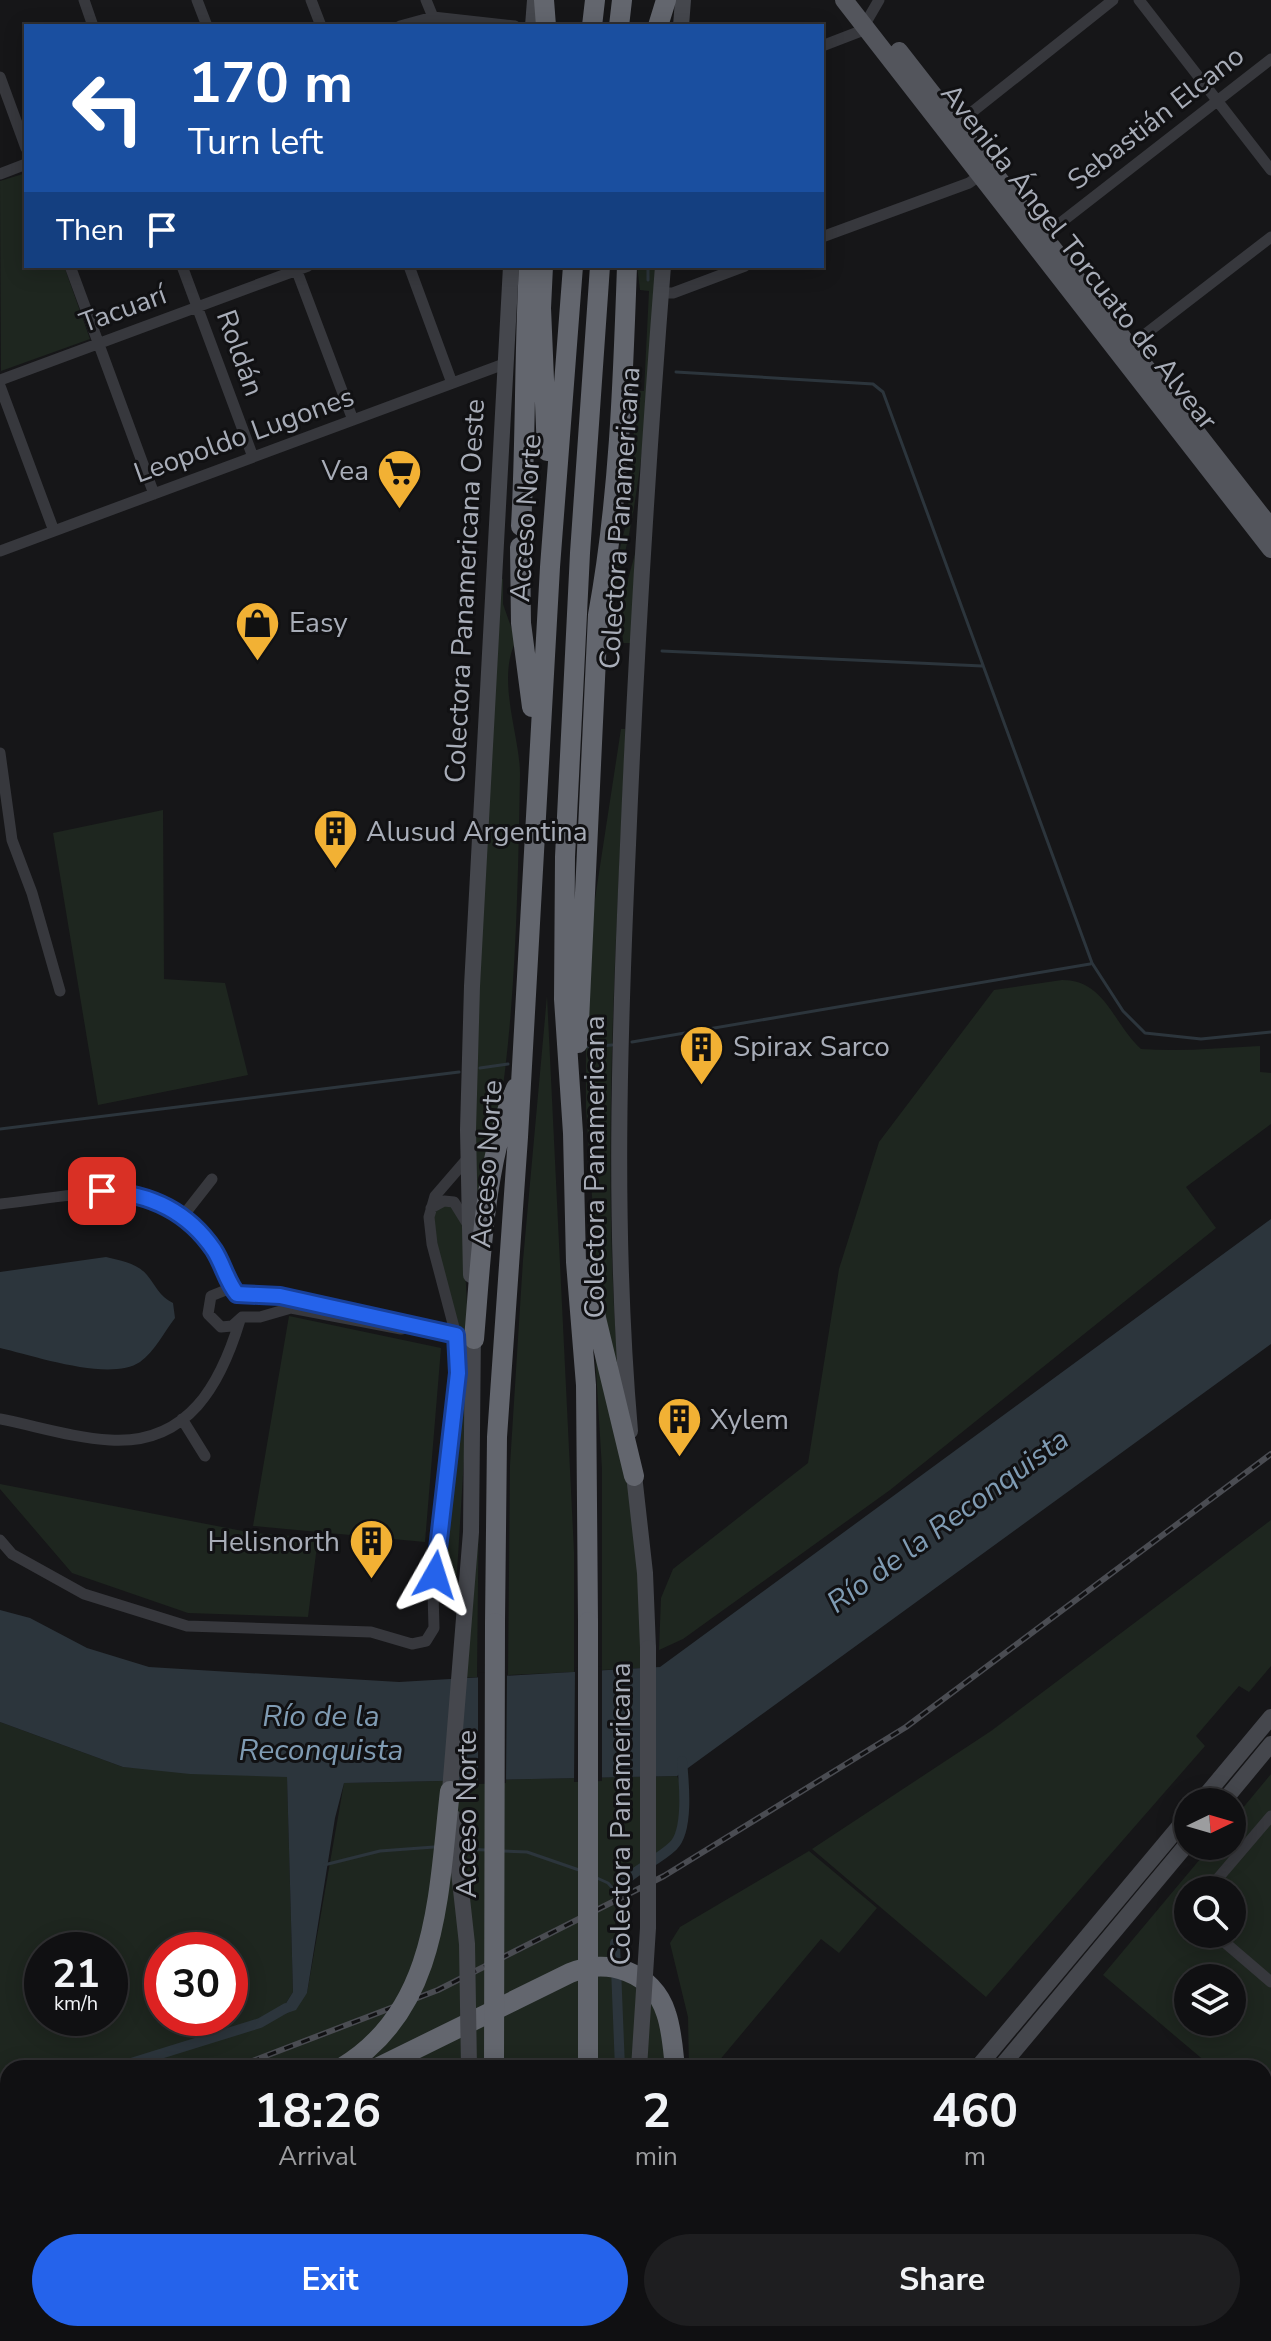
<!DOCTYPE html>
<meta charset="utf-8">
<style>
body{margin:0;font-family:"Nunito Sans",sans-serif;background:#1e1e20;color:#f1f3f6;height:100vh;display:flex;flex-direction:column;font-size:30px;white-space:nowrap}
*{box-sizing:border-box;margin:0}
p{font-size:26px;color:#9c9d9f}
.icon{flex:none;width:44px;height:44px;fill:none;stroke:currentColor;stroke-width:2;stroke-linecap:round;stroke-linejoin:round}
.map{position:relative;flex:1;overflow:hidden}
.sheet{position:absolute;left:0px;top:2060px;width:1272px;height:282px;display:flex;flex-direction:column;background:#101012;border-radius:24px 24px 0 0;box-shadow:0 4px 20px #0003,0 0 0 2px #303032}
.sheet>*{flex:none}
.banner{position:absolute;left:24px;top:24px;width:800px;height:244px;border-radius:0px;box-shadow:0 4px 20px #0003,0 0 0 2px #303032;background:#1a4fa0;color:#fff;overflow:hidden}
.needle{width:52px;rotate:85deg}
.fabs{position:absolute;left:1174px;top:1788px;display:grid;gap:16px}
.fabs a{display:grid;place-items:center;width:72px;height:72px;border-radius:50%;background:#101012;box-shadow:0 4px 20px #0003,0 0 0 2px #303032;font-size:40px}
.speed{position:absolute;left:24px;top:1932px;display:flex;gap:16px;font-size:40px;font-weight:700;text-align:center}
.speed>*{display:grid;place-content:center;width:104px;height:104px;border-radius:50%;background:#101012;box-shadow:0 4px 20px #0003,0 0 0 2px #303032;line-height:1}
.speed small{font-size:20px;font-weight:400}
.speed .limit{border:12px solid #d22;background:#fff;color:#111}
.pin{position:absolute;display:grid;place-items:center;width:68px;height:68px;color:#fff;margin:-34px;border-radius:16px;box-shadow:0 4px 12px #0006}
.me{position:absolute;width:88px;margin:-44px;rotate:6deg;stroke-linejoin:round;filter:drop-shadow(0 0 6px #0008)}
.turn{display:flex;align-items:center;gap:28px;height:168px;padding:0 32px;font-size:36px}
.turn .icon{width:104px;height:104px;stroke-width:2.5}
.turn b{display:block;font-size:56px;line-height:68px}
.then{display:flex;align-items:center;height:76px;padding:0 32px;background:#0003;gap:16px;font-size:30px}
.eta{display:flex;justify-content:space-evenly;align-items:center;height:136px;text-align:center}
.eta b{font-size:48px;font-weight:700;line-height:56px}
.button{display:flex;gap:16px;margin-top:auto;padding:16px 32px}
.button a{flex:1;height:92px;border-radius:48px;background:#2563eb;color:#fff;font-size:32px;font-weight:700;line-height:92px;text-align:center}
.button a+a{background:#1e1e20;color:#f1f3f6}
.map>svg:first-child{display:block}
</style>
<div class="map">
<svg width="1271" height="2341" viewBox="0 0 1271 2341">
<rect width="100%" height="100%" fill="#161618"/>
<path fill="#1e261f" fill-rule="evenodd" d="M26,173V266H64L90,339L1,371L0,181Z
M637,266H657C648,386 645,505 606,621L602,620L627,520L637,391H644L649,291L640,290Z
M635,554L632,633L630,643H623L621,604Z
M497,578L503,579V604L516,641C496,679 520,736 520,774C518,886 516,1005 499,1115C493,1153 483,1191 475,1229L474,1092Z
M621,729H625V745C615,969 599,1197 623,1421L601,1326L586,1109V984L591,925Z
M163,810L164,979L225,983L248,1075L98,1105L53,833Z
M1062,980C1105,980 1112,1022 1141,1049C1180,1052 1220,1048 1260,1046V1072L1271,1073V1124L1186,1187L1216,1228L890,1490L683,1639L659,1650L661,1598L673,1569L808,1463L839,1269L879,1142L994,990Z
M547,996L574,1552V1672L508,1675L510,1465L523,1260Z
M441,1206H450L459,1212L463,1228L470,1361L455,1605L439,1595V1573L463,1366C456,1314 437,1265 432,1214Z
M289,1316L441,1348L425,1542L253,1526Z
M593,1321L630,1485L642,1603V1668L602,1670V1469Z
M0,1484L253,1533L318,1538L308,1617L188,1613L72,1573L0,1489Z
M479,1490L477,1677L459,1678Z
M1271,1520V1666L1249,1692L1239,1686L1196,1736L1205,1746L986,1997L812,1849L991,1731Z
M0,1722L123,1767L287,1776L293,1992L279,2014L307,1993L344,1783L677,1776L685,1793L681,1834L674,1845L627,1876L616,1892L615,1943L607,1966L377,2068H8V2202L0,2205ZM42,1950H110V2018H42ZM162,1950H230V2018H162Z
M1271,1774V2117L1264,2111V2068H1213L1103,1975L1211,1846H1232V1821ZM1188,1890H1232V1934H1188ZM1188,1978H1232V2022H1188Z
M809,1851L877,1908L839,1953L821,1939L713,2068H689L688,2017L670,1943L680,1927Z
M592,1974L636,1981L656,2002L671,2068H391L571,1981Z
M8,2283V2334H416L417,2341H0V2285Z
M879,2334H982L976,2341H888Z"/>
<path fill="#2c353c" d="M1271,1219V1344L677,1776L344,1783L335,1818L307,1993L296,2010L278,2016L293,1992L287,1777L190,1774L123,1767L0,1722V1610L30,1618L87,1648L149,1667L399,1682L660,1667Z
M106,1257C121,1261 137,1263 147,1275C156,1286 159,1296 173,1303L175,1318C164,1332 155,1351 140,1362C110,1382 35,1356 0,1348V1272Z"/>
<path fill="#161618" d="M602,1666V1781L574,1782L575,1668Z
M507,1672L506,1783L478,1784V1673Z"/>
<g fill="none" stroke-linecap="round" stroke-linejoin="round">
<path stroke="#2c353c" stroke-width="3" d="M648,280V266
M676,372L873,384L883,392L1092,963L1123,1011L1145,1033L1201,1039L1271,1032
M662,651L982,666
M632,1042L1090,964
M588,1047L612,1045
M480,1068L508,1064
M0,1129L459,1072
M462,1849L486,1850
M502,1851L527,1852L579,1870
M324,1865L380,1851L434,1847
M597,1878L608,1883L616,1892"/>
<path stroke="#2c353c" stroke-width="10" d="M616,1892C631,1869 654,1864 673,1846C689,1831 684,1782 682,1761
M615,1943L620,2068
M115,2068L260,2023L286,2008
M0,2101L8,2098
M711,2341L712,2334"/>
<path stroke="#37383d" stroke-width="11" d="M84,0L93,26
M197,0L207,26
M311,0L321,26
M426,0L433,17
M1139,0L1271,170
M400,26L433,17L515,26
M822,46L861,31L879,0
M0,77L26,148
M957,124L1113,0
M0,174L26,164
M822,237L969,183L979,176
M1041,238L1271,59
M70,266L154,494
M182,266L253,457
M295,266L353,420
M409,266L452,383
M661,293H673L745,266
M1126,349L1271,237
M0,380L308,266
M0,386L54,531
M0,551L504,364
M0,753L12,840L32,893L60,991
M0,1204C121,1190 173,1167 235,1293
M431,1208L444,1201L454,1202L467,1223
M183,1216L212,1179
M226,1290L237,1294L280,1296L403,1320L411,1327L401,1329L291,1308L260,1317H242L232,1326L221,1327L208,1314L211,1296Z
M411,1327L456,1335
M0,1419C36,1426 74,1438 110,1440C189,1445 221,1383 240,1320
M182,1419L205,1456
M0,1540L12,1554L84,1594L187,1626L371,1632L412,1644L426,1641L434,1628L433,1592L458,1360L456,1335L432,1244L429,1217L435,1196L467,1159
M1208,1890L1271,1816
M1215,1934L1271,1982"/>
<path stroke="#45474d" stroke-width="16" d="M533,26L535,0
M681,26L683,0
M471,1275L468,1130L472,986L511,266
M630,1431C613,1235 619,1041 628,845C636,652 648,459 663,266
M633,1466L645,1573L648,1648
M450,1791L471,1532L473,1330
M1200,1802L1271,1717
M1223,1802L1271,1744
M977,2068L1188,1816
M1000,2068L1188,1843
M1264,2289L1271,2280
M1264,2310L1271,2302
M443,2334V2341
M657,2334L658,2341
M468,2341V2334
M621,2341V2334
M636,2341V2334
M760,2341L767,2334
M1221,2341L1226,2334
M1239,2341L1244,2334"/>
<path stroke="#53555c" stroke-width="18" d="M844,0L1271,549
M899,51L1271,528"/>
<path stroke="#63666e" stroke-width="20" d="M544,0L546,26
M592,26L595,0
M619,26L622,0
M658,26L666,0
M543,266L541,308L547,451
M521,526C526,439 524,353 529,266
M520,547L521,623L532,707
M578,1043L598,615C619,500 623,383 627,266
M589,1269L596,1318L634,1476
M474,1339C481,1260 484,1160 516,1088
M588,1622L586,1385L576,1262L573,1133L564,999L565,857L580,553L600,266
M495,1623L497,1437L518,1137L550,567L573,266
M377,2068L570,1973C608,1957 653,1972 666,2013C672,2030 673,2050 675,2068
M0,2188L8,2185
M0,2205L8,2202
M0,2229L8,2227
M416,2334L417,2341
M494,2341V2334
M588,2341V2334"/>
<defs>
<path id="rail" d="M234,2068L438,1990L664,1876L906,1727L1271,1454
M0,2137L8,2135"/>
</defs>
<use href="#rail" stroke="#4a4c52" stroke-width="6"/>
<use href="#rail" stroke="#111113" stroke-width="3" stroke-dasharray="9" stroke-linecap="butt"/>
<path stroke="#45474d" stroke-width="16" d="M453,1817L467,1944L469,2068
M639,2068L648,1928V1648"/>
<path stroke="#63666e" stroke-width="20" d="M341,2068C439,2010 438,1893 450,1791
M494,2068L495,1623
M588,2068V1622"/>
</g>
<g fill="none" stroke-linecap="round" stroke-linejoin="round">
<defs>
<path id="route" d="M102,1191C148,1193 187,1210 214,1250C223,1264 227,1282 237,1294L280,1296L456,1335L458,1373L435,1575"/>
</defs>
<use href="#route" stroke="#184099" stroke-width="20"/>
<use href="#route" stroke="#2563eb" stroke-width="14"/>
</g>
<defs>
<symbol id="supermarket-pin" viewBox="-11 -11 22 30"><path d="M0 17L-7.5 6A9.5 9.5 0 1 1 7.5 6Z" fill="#f2b134" stroke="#111113"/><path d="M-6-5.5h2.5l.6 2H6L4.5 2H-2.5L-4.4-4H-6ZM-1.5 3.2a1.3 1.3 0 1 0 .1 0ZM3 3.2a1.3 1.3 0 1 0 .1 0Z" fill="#111"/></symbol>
<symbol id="shop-pin" viewBox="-11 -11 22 30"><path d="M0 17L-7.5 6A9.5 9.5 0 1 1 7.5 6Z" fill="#f2b134" stroke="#111113"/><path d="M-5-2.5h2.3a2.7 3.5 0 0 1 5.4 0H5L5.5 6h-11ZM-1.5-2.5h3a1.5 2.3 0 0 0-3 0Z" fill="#111"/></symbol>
<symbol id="building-pin" viewBox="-11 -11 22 30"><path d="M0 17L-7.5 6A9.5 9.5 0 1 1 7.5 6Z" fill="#f2b134" stroke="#111113"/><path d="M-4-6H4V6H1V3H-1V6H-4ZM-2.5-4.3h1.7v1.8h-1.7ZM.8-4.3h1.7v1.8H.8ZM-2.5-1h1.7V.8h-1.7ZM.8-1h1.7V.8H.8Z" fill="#111"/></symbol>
</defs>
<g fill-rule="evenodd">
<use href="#supermarket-pin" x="374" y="446" width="51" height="69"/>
<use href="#shop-pin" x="232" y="598" width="51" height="69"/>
<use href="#building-pin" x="310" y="806" width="51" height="69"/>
<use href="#building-pin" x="676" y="1022" width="51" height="69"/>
<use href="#building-pin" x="654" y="1394" width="51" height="69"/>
<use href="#building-pin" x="346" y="1516" width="51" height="69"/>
</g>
<g text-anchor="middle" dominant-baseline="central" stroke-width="6" stroke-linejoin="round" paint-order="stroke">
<g font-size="28" fill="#a8adb8" stroke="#111113">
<text transform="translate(1156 118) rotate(-38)">Sebastián Elcano</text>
<text transform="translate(1079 257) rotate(52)">Avenida Ángel Torcuato de Alvear</text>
<text transform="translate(123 309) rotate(-20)">Tacuarí</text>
<text transform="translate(240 353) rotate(70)">Roldán</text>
<text transform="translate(244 435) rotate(-20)">Leopoldo Lugones</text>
<text transform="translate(526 518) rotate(-86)">Acceso Norte</text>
<text transform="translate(620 518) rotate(-86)">Colectora Panamericana</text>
<text transform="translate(465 591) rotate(-87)">Colectora Panamericana Oeste</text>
<text transform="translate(487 1164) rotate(-86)">Acceso Norte</text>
<text transform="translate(595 1167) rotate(-90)">Colectora Panamericana</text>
<text transform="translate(467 1814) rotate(-90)">Acceso Norte</text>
<text transform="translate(621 1814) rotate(-90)">Colectora Panamericana</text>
</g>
<g font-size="28" fill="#a8adb8" stroke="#111113" text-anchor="start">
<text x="369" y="471" text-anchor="end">Vea</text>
<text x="289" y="623">Easy</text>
<text x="366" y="832">Alusud Argentina</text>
<text x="733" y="1047">Spirax Sarco</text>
<text x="710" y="1420">Xylem</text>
<text x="340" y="1542" text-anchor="end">Helisnorth</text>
</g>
<g font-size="30" font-style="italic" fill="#7f9bb3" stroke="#111113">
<text transform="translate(948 1521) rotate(-36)">Río de la Reconquista</text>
<text x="321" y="1716">Río de la<tspan x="321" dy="34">Reconquista</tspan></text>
</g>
</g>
</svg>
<div class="fabs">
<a><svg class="needle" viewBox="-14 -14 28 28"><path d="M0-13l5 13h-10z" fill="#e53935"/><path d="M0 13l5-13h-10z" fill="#9c9d9f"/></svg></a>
<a><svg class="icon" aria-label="search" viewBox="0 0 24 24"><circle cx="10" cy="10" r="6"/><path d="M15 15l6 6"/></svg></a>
<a><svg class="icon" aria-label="layers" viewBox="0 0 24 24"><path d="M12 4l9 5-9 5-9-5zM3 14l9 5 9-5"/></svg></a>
</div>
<div class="speed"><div>21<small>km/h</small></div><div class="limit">30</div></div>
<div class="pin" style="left:102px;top:1191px;background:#d93025"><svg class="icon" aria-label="arrive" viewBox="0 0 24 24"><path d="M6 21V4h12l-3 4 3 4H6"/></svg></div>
<svg class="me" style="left:435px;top:1575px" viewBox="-20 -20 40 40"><path d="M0-17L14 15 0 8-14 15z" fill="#2563eb" stroke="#fff" stroke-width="4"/></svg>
<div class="banner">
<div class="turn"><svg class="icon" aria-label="left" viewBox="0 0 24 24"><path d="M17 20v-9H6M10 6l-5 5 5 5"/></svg><div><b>170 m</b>Turn left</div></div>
<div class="then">Then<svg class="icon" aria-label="arrive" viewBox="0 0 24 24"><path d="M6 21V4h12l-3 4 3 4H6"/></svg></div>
</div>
<section class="sheet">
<div class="eta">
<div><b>18:26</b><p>Arrival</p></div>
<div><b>2</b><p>min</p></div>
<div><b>460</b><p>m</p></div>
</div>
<div class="button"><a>Exit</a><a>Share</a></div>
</section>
</div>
